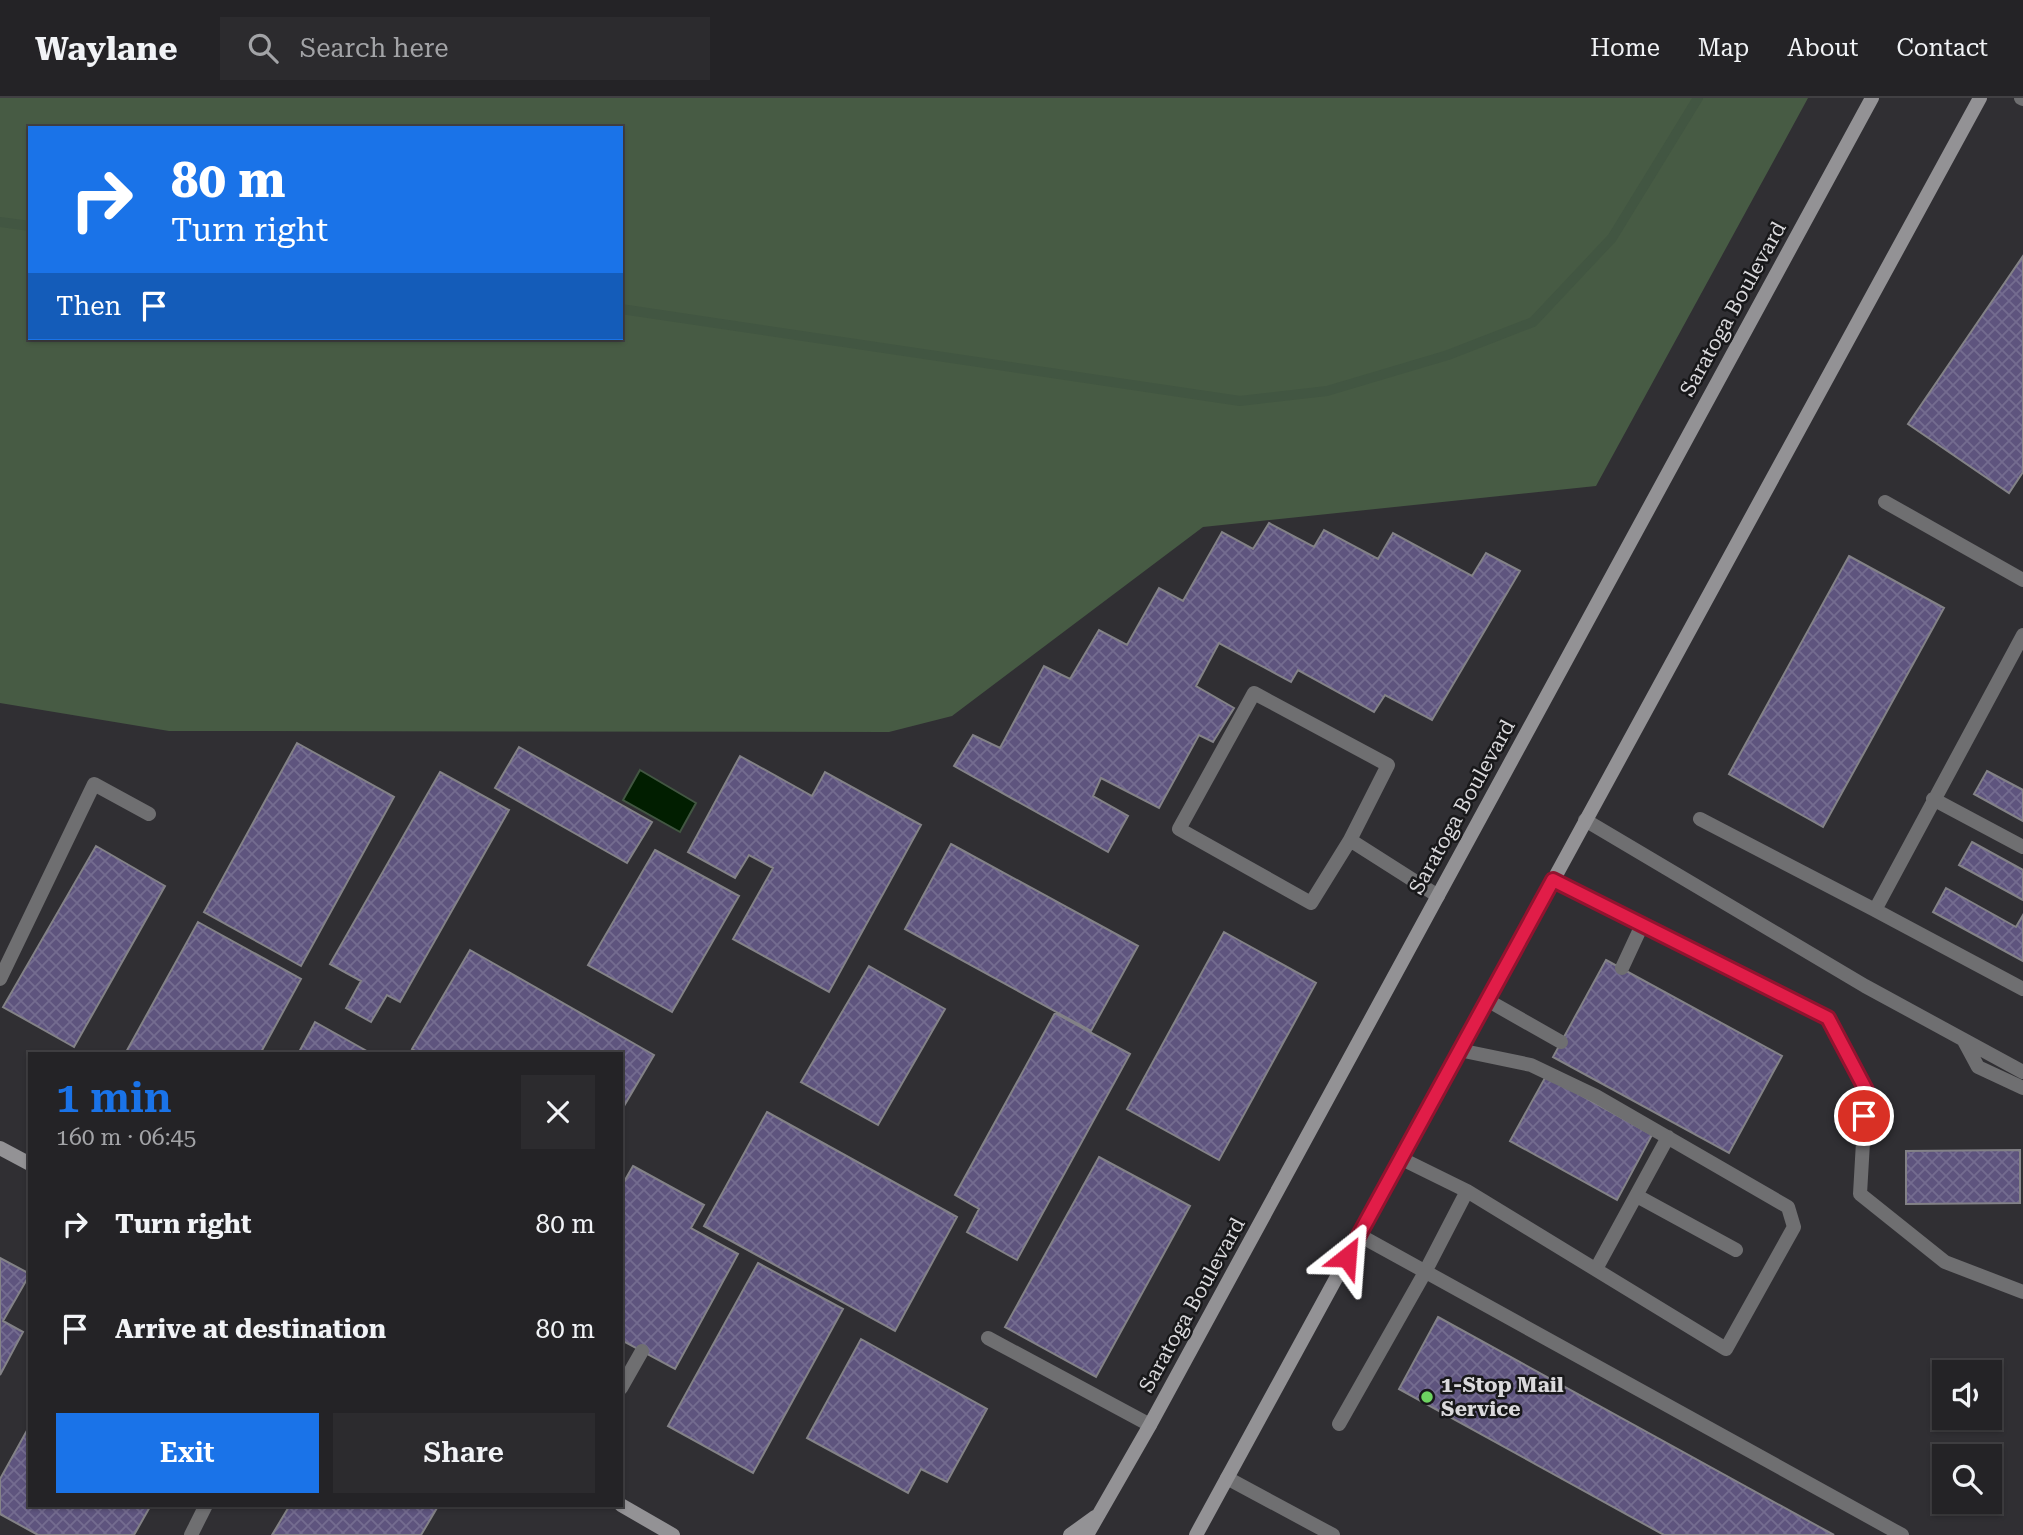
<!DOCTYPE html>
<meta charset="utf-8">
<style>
body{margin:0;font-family:"Roboto Serif",serif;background:#2c2b2e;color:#f1f3f6;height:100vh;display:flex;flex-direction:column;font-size:26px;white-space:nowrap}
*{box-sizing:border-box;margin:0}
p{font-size:23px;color:#a3a4a7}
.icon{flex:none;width:38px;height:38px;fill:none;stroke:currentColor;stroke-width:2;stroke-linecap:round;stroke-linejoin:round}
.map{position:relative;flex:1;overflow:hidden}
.sheet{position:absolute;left:28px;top:954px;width:595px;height:455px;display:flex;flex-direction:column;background:#242326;border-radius:0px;box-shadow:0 2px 5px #0004,0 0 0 2px #414043}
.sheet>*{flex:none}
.guide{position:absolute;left:28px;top:28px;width:595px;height:214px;border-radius:0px;box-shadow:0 2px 5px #0004,0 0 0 2px #414043;background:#1a73e8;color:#fff;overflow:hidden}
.tools{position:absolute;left:1932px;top:1262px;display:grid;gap:14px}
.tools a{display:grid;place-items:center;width:70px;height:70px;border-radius:0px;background:#242326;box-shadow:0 2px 5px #0004,0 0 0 2px #414043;font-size:35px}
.pin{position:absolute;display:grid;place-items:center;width:60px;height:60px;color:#fff;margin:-30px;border:4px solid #fff;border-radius:50%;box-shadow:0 2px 7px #0007}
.me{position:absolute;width:77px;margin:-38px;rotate:28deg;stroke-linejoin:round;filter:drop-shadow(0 0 5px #0008)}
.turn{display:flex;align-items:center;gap:24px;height:147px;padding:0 28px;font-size:32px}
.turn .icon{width:91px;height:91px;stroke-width:2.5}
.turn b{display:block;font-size:49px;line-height:60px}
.then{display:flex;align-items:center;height:66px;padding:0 28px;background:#0003;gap:14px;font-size:26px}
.round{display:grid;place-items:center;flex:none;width:74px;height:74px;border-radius:0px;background:#2c2b2e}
.overview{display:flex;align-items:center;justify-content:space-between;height:119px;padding:0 28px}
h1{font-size:42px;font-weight:600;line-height:52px;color:#1a73e8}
.action{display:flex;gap:14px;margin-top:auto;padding:14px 28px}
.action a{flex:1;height:80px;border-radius:0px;background:#1a73e8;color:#fff;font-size:28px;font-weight:600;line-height:80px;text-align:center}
.action a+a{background:#2c2b2e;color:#f1f3f6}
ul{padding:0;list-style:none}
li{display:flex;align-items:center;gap:21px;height:105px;padding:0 28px}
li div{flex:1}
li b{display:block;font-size:26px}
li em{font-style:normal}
header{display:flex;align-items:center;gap:42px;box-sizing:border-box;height:98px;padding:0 35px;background:#242326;border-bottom:2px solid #414043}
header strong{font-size:33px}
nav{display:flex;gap:38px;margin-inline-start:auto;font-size:24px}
.search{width:490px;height:63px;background:#2c2b2e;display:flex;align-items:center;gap:18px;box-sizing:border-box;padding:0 24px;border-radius:0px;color:#a3a4a7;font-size:26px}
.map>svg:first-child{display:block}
</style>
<header>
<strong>Waylane</strong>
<div class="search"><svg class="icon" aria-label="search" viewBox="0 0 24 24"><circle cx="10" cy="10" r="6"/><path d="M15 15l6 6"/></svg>Search here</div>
<nav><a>Home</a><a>Map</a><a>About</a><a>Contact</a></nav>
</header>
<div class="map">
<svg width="2023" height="1437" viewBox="0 0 2023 1437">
<defs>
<pattern id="building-cross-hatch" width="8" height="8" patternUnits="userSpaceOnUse" patternTransform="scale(1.75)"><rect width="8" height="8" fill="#5e547e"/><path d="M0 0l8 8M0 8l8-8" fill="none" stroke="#746c90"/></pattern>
</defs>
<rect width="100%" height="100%" fill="#302f33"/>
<path fill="#475b44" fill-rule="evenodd" d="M0,0H1808L1596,388L1203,429L952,618L889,634L169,633L0,605ZM30,30H621V240H30Z"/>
<path fill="#011e00" stroke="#425642" stroke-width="2" d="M640,672L696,705L680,734L623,702Z"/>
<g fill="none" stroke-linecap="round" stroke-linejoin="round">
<path stroke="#425642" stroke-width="10" d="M0,124L30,128
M621,211L1240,303L1327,293L1448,257L1533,224L1612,140L1698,0"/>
</g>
<path fill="url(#building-cross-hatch)" stroke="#838287" stroke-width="2" d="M2023,158V374L2009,395L1908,326Z
M1269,425L1314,449L1324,432L1378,461L1393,435L1472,478L1486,455L1520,473L1432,622L1385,597L1374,614L1298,572L1291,584L1219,545L1196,588L1234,610L1213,644L1199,637L1159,710L1101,680L1093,698L1128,718L1108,754L954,668L973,637L1000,650L1044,568L1070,581L1099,532L1127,547L1159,490L1183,503L1222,434L1253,451Z
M1849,458L1944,510L1823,729L1729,676Z
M297,645L394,699L301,868L204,814Z
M519,649L652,724L627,765L495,690Z
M740,658L812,698L825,674L921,727L829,894L733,841L773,770L749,757L735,780L688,754Z
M1987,673L2023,692V723L1974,696Z
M440,674L509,712L400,904L387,897L371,924L346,910L361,883L330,866Z
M1972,744L2023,772V802L1959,767Z
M951,746L1138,848L1091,933L905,831Z
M96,748L165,788L74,949L3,909Z
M655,752L739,798L672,914L588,867Z
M1946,790L2016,829L2023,817V863L1933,814Z
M198,824L301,881L260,956H125Z
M1224,834L1316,885L1219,1062L1127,1011Z
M470,852L654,957L621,1013V956H421L412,951Z
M1606,862L1782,958L1729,1055L1553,959Z
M869,868L945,911L878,1027L801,984Z
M1055,915L1130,956L1017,1162L967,1134L979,1111L955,1097Z
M315,924L372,956H298Z
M1546,978L1652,1037L1617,1102L1510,1043Z
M767,1014L957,1119L895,1233L704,1128Z
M2020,1052V1105L1906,1106V1053Z
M1099,1059L1190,1108L1096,1279L1005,1229Z
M633,1068L704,1107L691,1130L738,1156L675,1271L621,1242V1089Z
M0,1160L30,1176L3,1223L23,1234L0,1277Z
M758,1165L843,1211L753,1375L668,1328Z
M1438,1219L1834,1437H1664L1399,1291Z
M861,1241L987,1311L947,1384L921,1371L908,1395L807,1340Z
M30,1327V1407H151L134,1437H38L0,1416V1381Z
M290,1407H431L437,1410L421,1437H272Z"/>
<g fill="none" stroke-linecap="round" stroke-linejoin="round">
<path stroke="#6f6f71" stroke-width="14" d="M1885,404L2023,482
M1933,701L2023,749
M1700,721L1875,812L2023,537
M1585,722L1865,888L2023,974
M1350,742L1388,667L1254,595L1179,731L1311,805L1350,742L1438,798
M1553,782L1828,920L1866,992L1860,1096L1945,1164L2023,1194
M1875,812L2023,891
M1622,870L1642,827
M0,881L94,686L149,716
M1487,902L1561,944
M1964,943L1978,969L2023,990
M1400,1060L1467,1093L1726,1251L1794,1129L1788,1109L1596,998L1531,967L1459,952
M1637,1098L1736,1152
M1359,1137L1902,1437
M1596,1171L1668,1039
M988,1240L1150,1327
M621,1290L642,1253
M1339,1326L1424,1176L1467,1093
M1227,1380L1333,1437"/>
<path stroke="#6f6f71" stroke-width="14" d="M191,1437L206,1407"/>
<path stroke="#6f6f71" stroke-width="14" d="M2021,0L2023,1"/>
<path stroke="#939295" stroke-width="14" d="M0,1050L30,1066
M621,1407L673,1437
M1070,1437L1095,1419
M1087,1437L1150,1327L1872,0
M1196,1437L1980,0"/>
</g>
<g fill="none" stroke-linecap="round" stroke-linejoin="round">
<defs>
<path id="route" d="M1347,1159L1553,782L1828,920L1866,992L1864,1018"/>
</defs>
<use href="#route" stroke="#92132f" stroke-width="18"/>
<use href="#route" stroke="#e11d48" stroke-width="12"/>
</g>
<circle fill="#6dd361" stroke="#18181a" stroke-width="2.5" cx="1427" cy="1299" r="7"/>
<g text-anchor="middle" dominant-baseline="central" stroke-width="5" stroke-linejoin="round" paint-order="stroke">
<g font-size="21" fill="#dad9dc" stroke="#18181a">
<text transform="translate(1733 211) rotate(-61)">Saratoga Boulevard</text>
<text transform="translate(1462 709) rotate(-61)">Saratoga Boulevard</text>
<text transform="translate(1192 1207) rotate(-61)">Saratoga Boulevard</text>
</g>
<g font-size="21" font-weight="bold" fill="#dad9dc" stroke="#18181a" text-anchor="start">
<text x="1441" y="1287">1-Stop Mail<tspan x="1441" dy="24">Service</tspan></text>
</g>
</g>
</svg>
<div class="tools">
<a><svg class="icon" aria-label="sound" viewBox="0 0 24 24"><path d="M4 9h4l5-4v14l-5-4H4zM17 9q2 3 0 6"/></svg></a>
<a><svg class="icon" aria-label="search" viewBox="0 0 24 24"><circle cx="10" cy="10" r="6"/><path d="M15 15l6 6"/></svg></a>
</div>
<div class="pin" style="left:1864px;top:1018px;background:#d93025"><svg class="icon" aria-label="arrive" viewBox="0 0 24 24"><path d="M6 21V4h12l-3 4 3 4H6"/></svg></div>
<svg class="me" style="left:1347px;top:1159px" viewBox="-20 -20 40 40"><path d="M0-17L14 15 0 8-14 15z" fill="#e11d48" stroke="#fff" stroke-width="4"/></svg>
<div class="guide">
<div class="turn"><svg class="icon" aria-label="right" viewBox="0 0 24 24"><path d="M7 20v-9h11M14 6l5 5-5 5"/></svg><div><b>80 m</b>Turn right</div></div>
<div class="then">Then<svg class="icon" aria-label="arrive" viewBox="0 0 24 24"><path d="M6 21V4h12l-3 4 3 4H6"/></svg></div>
</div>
<section class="sheet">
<div class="overview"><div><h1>1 min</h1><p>160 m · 06:45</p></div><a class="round"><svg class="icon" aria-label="close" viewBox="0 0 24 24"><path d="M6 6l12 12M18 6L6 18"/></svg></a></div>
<ul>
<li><svg class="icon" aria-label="right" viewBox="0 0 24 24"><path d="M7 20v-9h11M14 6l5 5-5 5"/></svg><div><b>Turn right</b></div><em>80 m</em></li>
<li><svg class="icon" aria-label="arrive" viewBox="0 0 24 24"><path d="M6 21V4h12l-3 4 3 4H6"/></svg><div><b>Arrive at destination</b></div><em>80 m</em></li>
</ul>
<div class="action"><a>Exit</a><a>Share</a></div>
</section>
</div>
